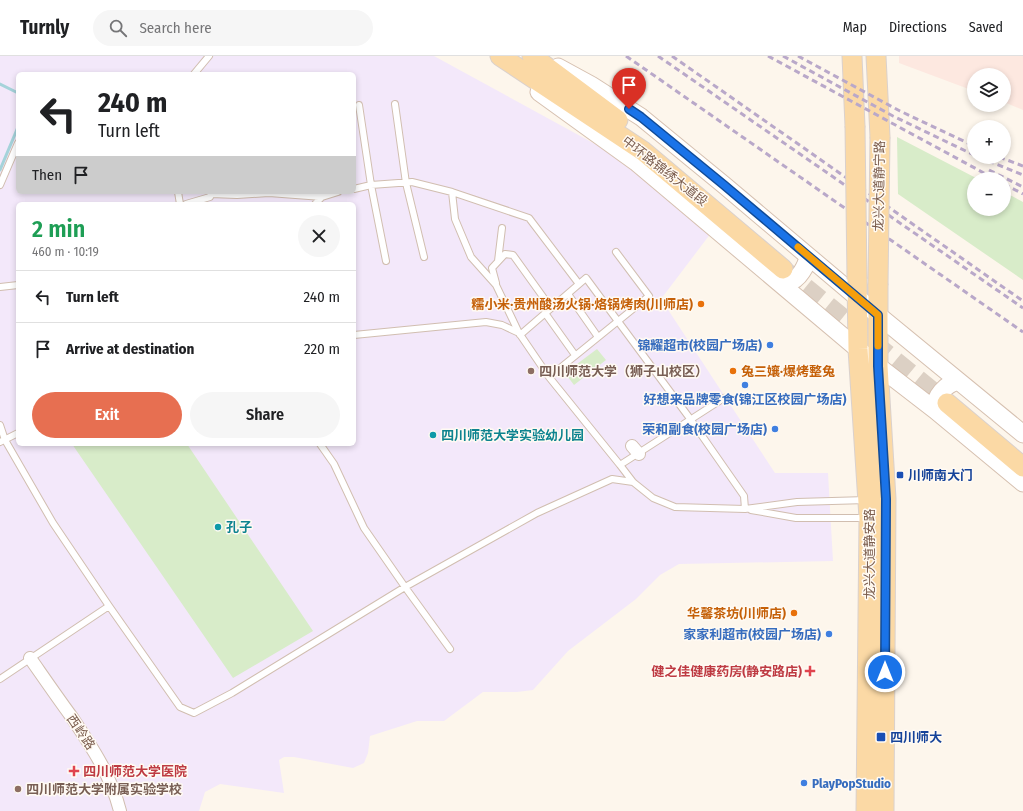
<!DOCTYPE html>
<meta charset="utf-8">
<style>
body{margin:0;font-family:"Fira Sans Condensed","Noto Sans SC",sans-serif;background:#f6f6f6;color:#202124;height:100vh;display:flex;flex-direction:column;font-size:15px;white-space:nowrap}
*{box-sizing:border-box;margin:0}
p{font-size:13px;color:#757577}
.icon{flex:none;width:22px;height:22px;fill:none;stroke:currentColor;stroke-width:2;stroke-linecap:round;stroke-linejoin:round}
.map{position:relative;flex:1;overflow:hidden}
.sheet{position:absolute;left:16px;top:146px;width:340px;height:244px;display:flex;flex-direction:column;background:#fff;border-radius:6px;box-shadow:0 2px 6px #0003}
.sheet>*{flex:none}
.banner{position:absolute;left:16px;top:16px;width:340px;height:122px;border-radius:6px;box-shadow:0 2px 6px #0003;background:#fff;color:#202124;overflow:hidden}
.controls{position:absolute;left:967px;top:12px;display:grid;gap:8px}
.controls a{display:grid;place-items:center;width:44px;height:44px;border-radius:50%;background:#fff;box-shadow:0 2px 6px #0003;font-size:20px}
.pin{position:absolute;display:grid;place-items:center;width:34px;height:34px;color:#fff;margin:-41px -17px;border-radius:50% 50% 50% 0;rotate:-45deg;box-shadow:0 0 4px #0007}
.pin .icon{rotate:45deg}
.me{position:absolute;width:44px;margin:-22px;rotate:0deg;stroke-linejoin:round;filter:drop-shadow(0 0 3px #0008)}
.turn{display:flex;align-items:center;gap:14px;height:84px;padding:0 16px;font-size:18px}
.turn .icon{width:52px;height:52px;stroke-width:2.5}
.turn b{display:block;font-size:28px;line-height:34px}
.then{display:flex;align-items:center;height:38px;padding:0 16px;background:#0003;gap:8px;font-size:15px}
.round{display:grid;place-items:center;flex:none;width:42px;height:42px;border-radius:21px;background:#f6f6f6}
.summary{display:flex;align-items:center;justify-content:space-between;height:68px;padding:0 16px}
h1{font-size:24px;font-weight:600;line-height:30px;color:#1e9e55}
.primary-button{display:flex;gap:8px;margin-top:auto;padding:8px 16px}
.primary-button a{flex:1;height:46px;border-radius:24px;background:#e76f51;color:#fff;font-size:16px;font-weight:600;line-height:46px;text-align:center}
.primary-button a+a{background:#f6f6f6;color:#202124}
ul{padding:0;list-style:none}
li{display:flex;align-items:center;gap:12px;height:52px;padding:0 16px;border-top:1px solid #e0e0e0}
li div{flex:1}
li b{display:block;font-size:15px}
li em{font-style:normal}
header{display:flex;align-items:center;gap:24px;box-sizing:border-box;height:56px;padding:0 20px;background:#fff;border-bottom:1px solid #e0e0e0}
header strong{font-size:19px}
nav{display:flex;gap:22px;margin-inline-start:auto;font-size:14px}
.search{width:280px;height:36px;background:#f6f6f6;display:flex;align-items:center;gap:10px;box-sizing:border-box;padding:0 14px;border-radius:22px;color:#757577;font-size:15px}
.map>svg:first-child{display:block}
</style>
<header>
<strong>Turnly</strong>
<div class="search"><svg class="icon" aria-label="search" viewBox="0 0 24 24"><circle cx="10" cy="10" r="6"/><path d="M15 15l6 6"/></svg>Search here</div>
<nav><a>Map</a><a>Directions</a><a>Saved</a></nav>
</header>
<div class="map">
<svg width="1023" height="755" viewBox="0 0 1023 755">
<rect width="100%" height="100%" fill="#fdf6ec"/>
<path fill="#fde8e0" d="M899,0H1023V54L1004,46V19H974V35L899,7Z"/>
<path fill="#f3e8fa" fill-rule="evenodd" d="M0,0H434L626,105L711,177L661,243L775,417H828L833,505L679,508L660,519L636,543L568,595L533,634L517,636H483L444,665H417L370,680L368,697L364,707L353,712L294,701H284L279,704L284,737L220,728L205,736L199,755H125L123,739L112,746L114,755H0ZM18,18H354V136H18ZM18,148H354V388H18Z"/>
<path fill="#d8ecc9" d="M897,81L978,123H974V153H1004V136L1023,146V224L898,138Z
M597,293L606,304L574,329L565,317Z
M72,388H187L313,575L233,622Z"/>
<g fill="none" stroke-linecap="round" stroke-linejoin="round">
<path stroke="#a5d3da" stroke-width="3" d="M0,28L18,37
M0,114L18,71"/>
<path stroke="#dcd0c4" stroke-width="19" stroke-dasharray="19 10" stroke-linecap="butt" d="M783,213L947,347"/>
<defs>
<path id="lane" d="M194,18L209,0
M395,48L406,127L424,201
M359,49L371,129L386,205
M0,129L18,87
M354,133L371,129L412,126L452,136L529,162L579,228
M178,136L180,148
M452,136L455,163L471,201L496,229L519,277L549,321L620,409L633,426L653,442L675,451L745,453L797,446L867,444
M186,148L210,141L211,138L237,139L269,137L322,141L338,136
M315,148L322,141
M498,205L502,172
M496,227L492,212L505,198L513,199L551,252
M0,231L18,229
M568,238L598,281
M545,257L575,299
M354,279L486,266L502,269L519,277
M520,279L586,222L691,364L744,440L745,453
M549,321L649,240L616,196
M0,369L5,384L53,467L109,550L180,651L194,657L232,637L405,531L537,457L612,423L633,426
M0,386L18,377
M320,388L334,408L364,472L405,531L450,593
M620,409L724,342
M751,454L796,462H867
M0,623L109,550"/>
<path id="street" d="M632,390L639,398
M30,602C44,622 57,641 71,660C91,690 111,719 120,755"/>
<path id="secondary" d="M558,11L591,29L641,61L724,129L878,259L1023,378
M539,36L636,106L878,310L935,354L1023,427
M779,226C782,226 786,227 789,226C799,224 807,209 808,200
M935,354C934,340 946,328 958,325"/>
<path id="primary" d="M500,0L643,95L783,213
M532,0L618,64
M852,0L855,70
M876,0L880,81
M857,223L858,293L869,462L866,755
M878,229V310L886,443L884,755
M947,347L1023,411"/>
</defs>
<use href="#lane" stroke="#d1beb0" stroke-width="8"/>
<use href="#street" stroke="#d1beb0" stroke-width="14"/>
<use href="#secondary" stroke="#d6c0b0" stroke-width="19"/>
<use href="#primary" stroke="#dad1cd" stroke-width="21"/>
<use href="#lane" stroke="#fff" stroke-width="6"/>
<use href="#street" stroke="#fff" stroke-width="12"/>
<use href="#secondary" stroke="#fff" stroke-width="17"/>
<use href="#primary" stroke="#fbd9a5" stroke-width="19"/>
<path stroke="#b9a8c9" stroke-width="3" stroke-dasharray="6 4" stroke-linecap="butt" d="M626,0L1023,276
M658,0L1023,252
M672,0L1023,245
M768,0L995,123
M783,0L893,60L974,99
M798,0L900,55L974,90
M979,101L1023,119
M999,101L1023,110
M989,114L1023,131
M1004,128L1023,138"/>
<defs>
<path id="primary-bridge" d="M855,70L857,223
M878,229L880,81"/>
</defs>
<use href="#primary-bridge" stroke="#dad1cd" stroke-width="21" stroke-linecap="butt"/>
<use href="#primary-bridge" stroke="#fbd9a5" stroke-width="19"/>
</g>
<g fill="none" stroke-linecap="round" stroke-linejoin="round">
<defs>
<path id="route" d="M629,53L641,61L724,129L878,259V310L886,443L885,616"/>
</defs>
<use href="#route" stroke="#114b97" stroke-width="10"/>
<use href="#route" stroke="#1a73e8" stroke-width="7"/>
<path stroke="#f59e0b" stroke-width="7" d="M798,191L878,259V290"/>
</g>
<g fill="#e8710a" stroke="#fffaf3" stroke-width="1.5">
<circle cx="701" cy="248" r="4"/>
<circle cx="733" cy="315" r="4"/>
<circle cx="794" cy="557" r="4"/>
</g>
<g fill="#3f7fe0" stroke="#fffaf3" stroke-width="1.5">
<circle cx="770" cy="289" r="4"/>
<circle cx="745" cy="329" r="4"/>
<circle cx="775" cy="373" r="4"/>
<circle cx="829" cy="578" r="4"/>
<circle cx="804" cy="727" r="4"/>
</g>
<g fill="#8d6e63" stroke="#fffaf3" stroke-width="1.5">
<circle cx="531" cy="315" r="4"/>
<circle cx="18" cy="733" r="4"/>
</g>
<g fill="#0f9aa8" stroke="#fffaf3" stroke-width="1.5">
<circle cx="433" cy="379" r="4"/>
<circle cx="218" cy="471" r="4"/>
</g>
<g fill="#1a4fb4" stroke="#fffaf3" stroke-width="1.5">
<rect x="896" y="415" width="8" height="8" rx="2"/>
<rect x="876" y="676" width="10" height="10" rx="2"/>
</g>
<g fill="#e0444e" stroke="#fffaf3" stroke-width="1.5">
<path d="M808 609h4v4h4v4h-4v4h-4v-4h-4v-4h4z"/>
<path d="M72 709h4v4h4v4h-4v4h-4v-4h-4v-4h4z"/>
</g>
<g text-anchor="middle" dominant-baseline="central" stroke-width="3" stroke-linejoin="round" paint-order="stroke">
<g font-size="13" fill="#7a5c4d" stroke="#fffaf3">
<text transform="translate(665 115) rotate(38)">中环路锦绣大道段</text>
<text transform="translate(879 130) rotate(-89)">龙兴大道静宁路</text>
<text transform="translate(869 498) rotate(-90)">龙兴大道静安路</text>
<text transform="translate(81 676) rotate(56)">西岭路</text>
</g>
<g font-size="13" font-weight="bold" fill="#c56008" stroke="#fffaf3" text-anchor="end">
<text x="693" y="248">糯小米·贵州酸汤火锅·烙锅烤肉(川师店)</text>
<text x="741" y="315" text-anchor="start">兔三孃·爆烤整兔</text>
<text x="786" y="557">华馨茶坊(川师店)</text>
</g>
<g font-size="13" font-weight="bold" fill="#366cbe" stroke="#fffaf3" text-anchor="end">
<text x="762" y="289">锦耀超市(校园广场店)</text>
<text x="745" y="343" text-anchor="middle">好想来品牌零食(锦江区校园广场店)</text>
<text x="767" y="373">荣和副食(校园广场店)</text>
<text x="821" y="578">家家利超市(校园广场店)</text>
<text x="812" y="727" text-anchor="start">PlayPopStudio</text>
</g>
<g font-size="13" font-weight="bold" fill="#785e54" stroke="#fffaf3" text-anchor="start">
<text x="539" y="315">四川师范大学（狮子山校区）</text>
<text x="26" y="733">四川师范大学附属实验学校</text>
</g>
<g font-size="13" font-weight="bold" fill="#0d838f" stroke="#fffaf3" text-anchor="start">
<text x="441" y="379">四川师范大学实验幼儿园</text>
<text x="226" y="471">孔子</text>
</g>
<g font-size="13" font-weight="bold" fill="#164399" stroke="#fffaf3" text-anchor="start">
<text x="908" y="419">川师南大门</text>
<text x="890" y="681">四川师大</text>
</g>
<g font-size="13" font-weight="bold" fill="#be3a42" stroke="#fffaf3" text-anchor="end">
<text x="802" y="615">健之佳健康药房(静安路店)</text>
<text x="83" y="715" text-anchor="start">四川师范大学医院</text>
</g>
</g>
</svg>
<div class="controls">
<a><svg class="icon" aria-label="layers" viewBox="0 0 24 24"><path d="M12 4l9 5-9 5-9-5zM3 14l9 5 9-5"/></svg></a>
<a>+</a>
<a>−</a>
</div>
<div class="pin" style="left:629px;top:53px;background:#d93025"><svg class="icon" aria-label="arrive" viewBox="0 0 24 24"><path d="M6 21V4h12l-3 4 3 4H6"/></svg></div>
<svg class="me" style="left:885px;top:616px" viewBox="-20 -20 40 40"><circle r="17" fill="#1a73e8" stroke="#fff" stroke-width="3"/><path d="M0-11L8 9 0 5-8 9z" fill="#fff"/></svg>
<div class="banner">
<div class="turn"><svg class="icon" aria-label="left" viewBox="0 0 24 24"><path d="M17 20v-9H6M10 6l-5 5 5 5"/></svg><div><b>240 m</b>Turn left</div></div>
<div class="then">Then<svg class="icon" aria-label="arrive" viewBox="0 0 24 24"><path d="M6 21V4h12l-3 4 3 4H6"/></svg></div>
</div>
<section class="sheet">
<div class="summary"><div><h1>2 min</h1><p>460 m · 10:19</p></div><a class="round"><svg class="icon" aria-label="close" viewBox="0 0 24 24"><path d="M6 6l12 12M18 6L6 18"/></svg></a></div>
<ul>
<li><svg class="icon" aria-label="left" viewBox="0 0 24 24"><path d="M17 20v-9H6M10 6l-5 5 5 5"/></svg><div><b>Turn left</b></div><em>240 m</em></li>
<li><svg class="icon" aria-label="arrive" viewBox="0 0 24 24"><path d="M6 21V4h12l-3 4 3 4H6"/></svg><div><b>Arrive at destination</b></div><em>220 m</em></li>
</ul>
<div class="primary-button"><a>Exit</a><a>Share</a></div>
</section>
</div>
